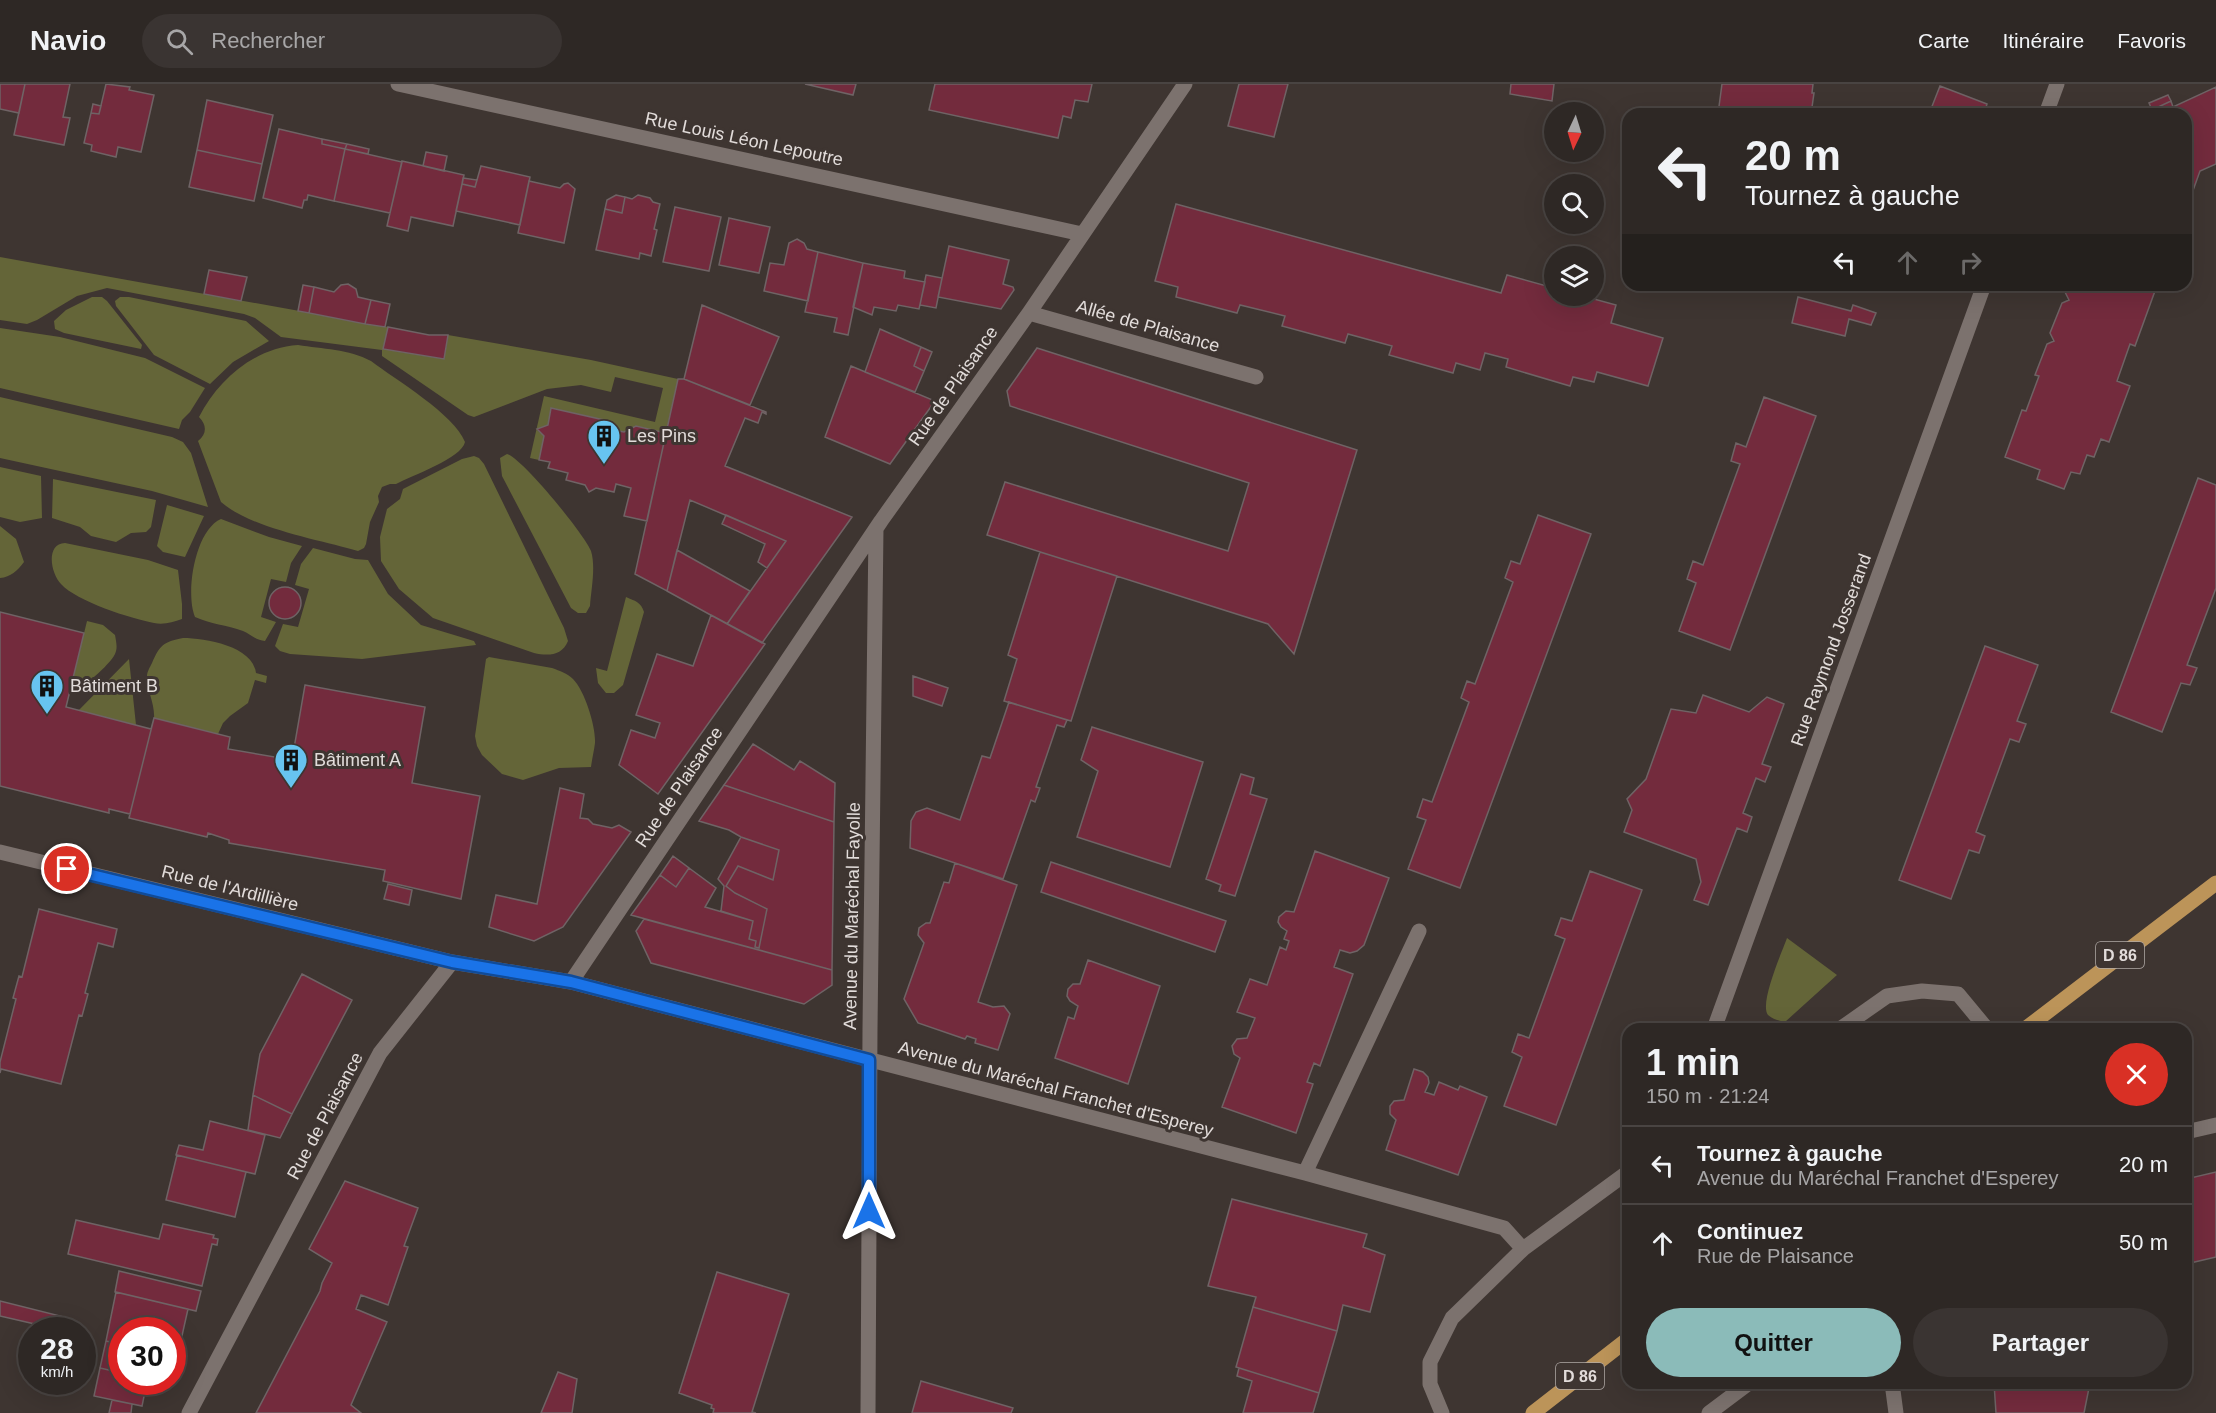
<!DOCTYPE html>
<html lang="fr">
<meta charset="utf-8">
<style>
body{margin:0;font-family:Helvetica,sans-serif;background:#3a3432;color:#f1f3f6;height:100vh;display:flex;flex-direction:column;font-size:22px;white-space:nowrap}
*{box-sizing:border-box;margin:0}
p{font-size:20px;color:#a7a6a7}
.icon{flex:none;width:33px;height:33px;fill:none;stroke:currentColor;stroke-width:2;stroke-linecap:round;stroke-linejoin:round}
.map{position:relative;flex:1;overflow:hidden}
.side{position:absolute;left:1622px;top:939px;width:570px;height:366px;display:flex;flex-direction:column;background:#2e2825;border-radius:18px;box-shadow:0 6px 24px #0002,0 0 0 2px #494442}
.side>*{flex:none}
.hud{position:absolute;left:1622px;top:24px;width:570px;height:183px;border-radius:18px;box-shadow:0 6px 24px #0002,0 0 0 2px #494442;background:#2e2825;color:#f1f3f6;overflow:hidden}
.needle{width:39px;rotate:184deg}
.fabs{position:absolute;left:1544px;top:18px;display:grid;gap:12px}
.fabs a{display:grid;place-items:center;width:60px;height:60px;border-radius:50%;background:#2e2825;box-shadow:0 6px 24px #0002,0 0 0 2px #494442;font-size:30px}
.speed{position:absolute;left:18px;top:1233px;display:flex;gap:12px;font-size:30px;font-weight:700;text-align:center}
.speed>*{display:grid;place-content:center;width:78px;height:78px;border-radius:50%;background:#2e2825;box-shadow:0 6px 24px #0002,0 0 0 2px #494442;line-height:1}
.speed small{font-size:15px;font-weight:400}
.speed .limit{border:9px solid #d22;background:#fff;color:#111}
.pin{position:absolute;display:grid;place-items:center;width:51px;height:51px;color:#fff;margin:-26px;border:3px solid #fff;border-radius:50%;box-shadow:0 2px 6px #0007}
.me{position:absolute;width:66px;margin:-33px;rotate:0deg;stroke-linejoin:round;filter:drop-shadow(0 0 4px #0008)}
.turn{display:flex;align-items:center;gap:21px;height:126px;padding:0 24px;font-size:27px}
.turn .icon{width:78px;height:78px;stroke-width:2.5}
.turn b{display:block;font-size:42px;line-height:51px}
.lanes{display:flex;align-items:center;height:57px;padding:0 24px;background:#0003;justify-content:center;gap:30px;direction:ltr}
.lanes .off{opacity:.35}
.round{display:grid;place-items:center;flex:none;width:63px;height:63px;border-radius:32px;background:#3a3432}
.summary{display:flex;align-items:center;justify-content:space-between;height:102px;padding:0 24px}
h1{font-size:36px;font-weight:800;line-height:45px}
.primary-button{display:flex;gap:12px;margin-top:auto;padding:12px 24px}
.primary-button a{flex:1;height:69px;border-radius:36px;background:#8bbbb9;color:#111;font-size:24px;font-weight:800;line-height:69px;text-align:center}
.primary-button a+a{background:#3a3432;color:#f1f3f6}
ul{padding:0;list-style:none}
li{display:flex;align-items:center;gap:18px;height:78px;padding:0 24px;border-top:2px solid #494442}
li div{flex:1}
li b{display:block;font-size:22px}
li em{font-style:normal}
header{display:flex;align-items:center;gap:36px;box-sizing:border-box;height:84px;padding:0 30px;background:#2e2825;border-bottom:2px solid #494442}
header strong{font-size:28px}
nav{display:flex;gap:33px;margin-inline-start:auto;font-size:21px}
.search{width:420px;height:54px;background:#3a3432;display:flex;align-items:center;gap:15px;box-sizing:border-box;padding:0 21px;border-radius:33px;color:#a7a6a7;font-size:22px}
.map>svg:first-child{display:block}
</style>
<header>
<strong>Navio</strong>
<div class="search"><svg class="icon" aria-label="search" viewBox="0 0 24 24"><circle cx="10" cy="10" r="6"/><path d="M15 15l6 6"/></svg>Rechercher</div>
<nav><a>Carte</a><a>Itinéraire</a><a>Favoris</a></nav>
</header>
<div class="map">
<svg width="2216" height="1329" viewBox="0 0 2216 1329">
<rect width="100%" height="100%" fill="#3e3531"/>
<path fill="#646538" d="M0,173L388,243L384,265L444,275L448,251L591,276L678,295L666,349L636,342L624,348L608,345L604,336L551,324L548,341L537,346L544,352L539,376L530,374L544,312L655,338L663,304L615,293L611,308L581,301L547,305L474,333L468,331L382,272V266L281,253L255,234L244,230L107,204L77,212L37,236L27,240L0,236Z
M92,213H102L107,217L142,261L141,265L64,249L55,245L54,237L66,226Z
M120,213H129L246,237L269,257L233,278L210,300L154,271L116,222L115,217Z
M0,244L60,253L145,274L205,304L190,328L182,336L179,345L0,304Z
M298,261C322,265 349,265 371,277C396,296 454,330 465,358C462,374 411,392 396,400H390L382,403L378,412L379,418L370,438L366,460L364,464L358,467C320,456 250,444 221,418L198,357C207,350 207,341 199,333C218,296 254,264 298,261Z
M0,313L172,353L183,358L191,369L208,423L152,407L0,374Z
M507,370C522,374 585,451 591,467C596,483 591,506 590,522L586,529H578L571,524L502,392L500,374Z
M474,372L479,374L484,380L564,544L568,557C562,572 548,572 534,569L433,534L399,505L381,477L380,453L387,425L400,415L403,405L462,375Z
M0,383L41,392L42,434L20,438L0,433Z
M53,395L156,416L151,443L146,448L131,449L116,458L91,452L80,443L52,434Z
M167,421L204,432L185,473L163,468L157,462Z
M221,435L269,453L302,462L291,479L286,498L271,495L261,533L276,538L265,557C257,557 250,550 243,547C227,541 210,540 195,533C185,509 195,446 221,435Z
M0,442L16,455L24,478C17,487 11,493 0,494Z
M65,459L148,476L178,486L182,520V535C173,538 164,541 154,539C132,535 76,517 61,500C51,490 45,460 65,459Z
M313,464L355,475L368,476L388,510L421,541L474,557L476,561L362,575L290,570L280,567L275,562L283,540L298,543L309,505L295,501L301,480Z
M626,513C635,517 641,518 644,528L623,601L614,609H606L598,599L596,584L607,587Z
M87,537L103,541L115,551C116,557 118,564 115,570C110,581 80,606 69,611Z
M183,554C205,554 253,562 256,589L267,592L266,599L255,596L248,619L230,632L223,639L218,650L154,634C155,620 147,607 147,592C147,588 150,583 152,579C160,561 163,558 183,554Z
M489,573L552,584C560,587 567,589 573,595C585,607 596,643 595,659C594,667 592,675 591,683L559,684L523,696L502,690L482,671L477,662L475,652L486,575Z
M129,575L136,641L78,627Z
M1787,854L1837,891L1785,938C1780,937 1772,935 1768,931C1759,920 1782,868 1787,854Z"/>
<path fill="#732b3d" stroke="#6f6365" stroke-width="1.5" d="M0,0H25L19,29L0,25Z
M25,0H70L63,33L70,34L64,61L14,51Z
M106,0L130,3L129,6L154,11L141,68L118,63L116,73L91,67L92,61L84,59L91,29L99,30Z
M805,0H856L853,11Z
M935,0H1092L1088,18L1075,16L1071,34L1063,32L1058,54L929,26Z
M1239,0H1288L1274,53L1228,42Z
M1511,0H1554L1552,17L1510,10Z
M1722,0H1813L1812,9H1814L1811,30H1718Z
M1940,2L1987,20L1984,30H1929Z
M2216,3V80L2200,87L2186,126V30H2143L2171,17L2173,23Z
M2168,11L2171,17L2152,26L2149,19Z
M207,16L273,31L262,80L197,66Z
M93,20L101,22L99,30L91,29Z
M279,45L322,55V60L345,65L334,117L308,111L307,116H304L302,124L263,114Z
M322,55L347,60L345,65L322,60Z
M347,60L369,65L368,70L345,65Z
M345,65L402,78L390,129L334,117Z
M197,66L262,80L254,117L189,103Z
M426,68L447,72L444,87L423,82Z
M402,77L464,91L453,142L411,133L408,147L387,142Z
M481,82L530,93L520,141L456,127L462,100L475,103Z
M463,94L477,96L475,103L462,100Z
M529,97L560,104L564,100L568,99L575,105L564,159L518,149Z
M616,111L625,113L622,129L605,125L607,116Z
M638,111L650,114L653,118L660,120L654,145L657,146L651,172L640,169L639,175L596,166L605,125L622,129L625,113L632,115Z
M1176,120L1501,209L1507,191L1554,204V212H1583L1616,221L1611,239L1663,254L1648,302L1597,288L1594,298L1573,293L1570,302L1506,283L1508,275L1485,269L1480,286L1456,279L1453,289L1389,271L1392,262L1348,250L1345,259L1282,242L1285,232L1240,221L1237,229L1176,213L1178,203L1155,197Z
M675,123L721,133L709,187L663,178Z
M729,134L770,143L759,189L719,181Z
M797,155L804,159L807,165L818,168L808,217L764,207L770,179L784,181L789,159Z
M949,162L1009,176L1003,200L1013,203L1014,206L1001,225L938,213Z
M818,168L863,179L848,251L834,248L837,234L805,228Z
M863,179L905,187L904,194L925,198L919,225L898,221L896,227L874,223L872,231L853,223Z
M209,186L247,193L241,217L204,210Z
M926,191L942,194L936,224L920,221Z
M348,200L356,205L358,213L371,216L365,240L309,229L314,203L334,208L341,201Z
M303,201L314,203L309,229L298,227Z
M2068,201H2162L2159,208L2155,207L2135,262L2130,260L2117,297L2130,302L2109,358L2101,355L2094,373L2087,371L2080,390L2071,388L2064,405L2037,395L2040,386L2005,373L2022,326L2026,327L2039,292L2035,291L2047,260L2054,257L2050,249L2062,219L2069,216L2065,208Z
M1798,213L1851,227L1853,221L1876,229L1871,241L1849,235L1845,252L1792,239Z
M371,216L390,220L385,243L365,240Z
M702,221L779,253L750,321L684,295Z
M388,243L429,251H448L444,275L383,265Z
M880,245L921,263L914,282L924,287L915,308L865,288Z
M921,263L932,268L924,287L914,282Z
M1037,264L1357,366L1294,570L1268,540L987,451L1005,398L1228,467L1249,399L1010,322L1007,307Z
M851,282L935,317L890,380L825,353Z
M678,295H684L766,328V330L762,328L758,339L745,334L725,382L852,433L762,559L727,540L786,457L690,416L667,507L635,490Z
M1764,313L1816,332L1730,566L1679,547L1696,499L1687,495L1693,477L1703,481L1740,380L1731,377L1736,359L1746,363Z
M551,324L604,336L608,345L624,348L636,342L666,349L647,437L624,432L631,404L616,400L614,408L596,404L589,408L585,401L566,396L568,389L548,384L550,378L539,376L544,352L537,345L548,341Z
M2198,394L2216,401V504L2187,581L2197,584L2190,601L2181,599L2162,648L2111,628Z
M726,431L786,457L767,484L758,478L765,460L722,440Z
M1538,431L1591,450L1460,804L1408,785L1426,736L1417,733L1423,715L1432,718L1469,618L1461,614L1467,597L1475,600L1513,498L1505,494L1511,477L1520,480Z
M677,466L750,507L727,540L667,507Z
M1040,468L1117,492L1071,637L1004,617L1017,575L1008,571Z
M269 519a16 16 0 1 1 32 0a16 16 0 1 1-32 0Z
M0,528L84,549L66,623L151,645L154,634L130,730L109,725V729L0,702Z
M711,531L765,560L658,710L619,681L631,646L655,654L660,639L636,631L657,570L693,582Z
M1985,562L2038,581L2017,637L2026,640L2019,658L2010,655L1976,748L1985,752L1979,769L1969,766L1951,815L1899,796Z
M913,592L948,604L942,622L913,612Z
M305,601L425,623L412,699L480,712L461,815L383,797L385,786L229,759V756L208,749L207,753L129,734L154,634L230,653L228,665L292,676Z
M1703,611L1749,628L1767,613L1784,620L1762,680L1771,683L1765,698L1756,694L1743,729L1752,733L1747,748L1737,744L1708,821L1694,816L1701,798L1696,775L1624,748L1632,726L1627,715L1646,695L1671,625L1696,629Z
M1009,618L1067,636L1064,643L1057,641L1036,703L1040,704L1035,718L1031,716L1003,795L910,764L911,737L916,728L927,724L960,736L982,672L990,674Z
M1092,643L1203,678L1170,783L1077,753L1098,687L1081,676Z
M753,660L794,686L800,677L835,699L834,738L724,701Z
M1241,690L1254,694L1250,710L1267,715L1235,812L1219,807L1221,801L1206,795Z
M724,701L834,738L832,886L631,831L660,791L676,803L689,784L716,804L705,823L753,837L749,855L756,857L755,863L759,864L767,825L735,809L726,802L738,782L773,796L779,766L741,753L729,746L699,737Z
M560,704L584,710L580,734L588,735L593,740L612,744L619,741L631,748L563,843L534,857L489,843L496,811L537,820Z
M741,753L779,766L773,796L738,782L726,802L735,809L767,825L759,864L755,863L756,857L749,855L753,837L721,827L724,802L718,795Z
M1315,767L1389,794L1364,861L1357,867L1350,869L1340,866L1334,883L1353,890L1320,982L1314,979L1307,998L1313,1000L1296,1049L1222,1023L1240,974L1234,970L1232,962L1237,955L1247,954L1255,934L1237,928L1250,895L1267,901L1280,863L1286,866L1289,857L1284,855L1287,847L1281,843L1278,838L1279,833L1286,827L1294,828Z
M673,772L689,784L676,803L660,791Z
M1051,778L1226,837L1215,868L1041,808Z
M955,779L1017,801L978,918L993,923L1004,922L1010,930L998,966L975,959L976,955L967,952L965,955L918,939L904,915L924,859L918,851L919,844L926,839H930L944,798L949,799Z
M1590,787L1642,806L1556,1041L1504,1022L1522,973L1512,968L1518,950L1529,954L1565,855L1555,851L1561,834L1572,837Z
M388,800L412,806L409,821L384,815Z
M39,825L117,845L113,863L98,859L85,909L88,910L82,932L79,931L61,1000L1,985L0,989V978L16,915L13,914L19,892L22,893Z
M644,835L832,886V901L804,920L651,879L636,847Z
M1088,876L1160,902L1128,1000L1055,974L1068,933L1074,935L1078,922L1070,917L1067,912L1068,905L1073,900H1080Z
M302,890L352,916L292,1030L253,1011L260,970Z
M1414,985L1423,988L1428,993L1429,999L1425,1008L1434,1011L1439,998L1458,1006L1460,1002L1487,1013L1458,1091L1386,1066L1396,1036L1390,1030V1022L1394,1017L1404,1016Z
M253,1011L292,1030L280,1054L248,1046Z
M210,1037L265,1051L255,1090L176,1071L179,1061L203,1066Z
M177,1071L246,1088L235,1133L166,1116Z
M2216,1088V1173L2186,1180V1095Z
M345,1097L418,1124L404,1162L408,1163L388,1221L361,1211L356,1225L387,1238L351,1321L361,1329H256L320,1207L322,1199L332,1179L309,1165Z
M1232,1115L1367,1150L1363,1163L1385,1171L1370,1228L1343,1221L1337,1247L1253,1223L1256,1213L1208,1202Z
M76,1136L159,1155L163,1140L214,1151L213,1154L218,1155L217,1161L212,1160L202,1202L68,1170Z
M119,1187L201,1207L196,1227L115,1208Z
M717,1188L789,1210L752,1328L756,1329H713L714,1325L711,1324L712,1321L679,1309Z
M116,1208L188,1225L177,1274L172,1273V1246H122V1261L106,1257Z
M0,1217L64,1233L61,1246L0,1232Z
M1253,1223L1337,1247L1319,1309L1236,1283Z
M63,1238L71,1240L69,1246H61Z
M106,1257L122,1261V1289L100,1284Z
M100,1284L122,1289V1298H147L142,1322L94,1312Z
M1239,1284L1319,1309L1313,1329H1243L1252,1297L1237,1292Z
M558,1288L577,1295L572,1329H541Z
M921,1297L1013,1324L1011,1329H912Z
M1994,1299H2090L2084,1329H1996Z
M112,1316L132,1320L131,1329H109Z"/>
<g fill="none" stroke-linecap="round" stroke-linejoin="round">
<path stroke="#7c726e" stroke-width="15" d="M398,0L1082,150
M2046,30L2057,0
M1029,229L1256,293
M0,768L452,878L571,898L1305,1089L1504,1144L1523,1165
M571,898L881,437L1029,229L1185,0
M1714,945L1984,201
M1840,945L1887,912L1922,907L1958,910L1987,945
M2186,1048L2216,1041
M1305,1089L1419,847
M1892,1299L1896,1329
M189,1329L380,969L452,878
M868,1329L870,945L876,444
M1442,1329L1430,1300V1278L1452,1234L1523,1165L1628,1088
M1709,1329L1749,1299"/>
<path stroke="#bc9459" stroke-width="15" d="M2025,945L2216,799
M1533,1329L1628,1255"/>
</g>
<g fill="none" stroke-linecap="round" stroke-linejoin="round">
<defs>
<path id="route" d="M67,785L452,878L571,898L869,976V1127"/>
</defs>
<use href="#route" stroke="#114b97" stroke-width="15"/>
<use href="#route" stroke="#1a73e8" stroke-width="10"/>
</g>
<defs>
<symbol id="building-pin" viewBox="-11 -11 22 30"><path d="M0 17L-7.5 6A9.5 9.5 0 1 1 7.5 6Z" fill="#67c4f0" stroke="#3e3531"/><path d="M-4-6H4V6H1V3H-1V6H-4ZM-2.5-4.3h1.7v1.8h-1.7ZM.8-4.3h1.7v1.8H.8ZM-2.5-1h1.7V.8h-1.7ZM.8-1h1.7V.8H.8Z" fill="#111"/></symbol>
</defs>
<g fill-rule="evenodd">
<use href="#building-pin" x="585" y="333" width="38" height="52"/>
<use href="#building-pin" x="28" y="583" width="38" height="52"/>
<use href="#building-pin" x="272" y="657" width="38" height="52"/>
</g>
<g text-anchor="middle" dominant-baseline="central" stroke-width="6" stroke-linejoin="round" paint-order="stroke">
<g fill="#3e3531" stroke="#b1aaa7" stroke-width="1.5">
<rect x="2096" y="858" width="48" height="26" rx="4.5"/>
<rect x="1556" y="1279" width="48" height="26" rx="4.5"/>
</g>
<g font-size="16" font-weight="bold" fill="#e2dcda">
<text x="2120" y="871">D 86</text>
<text x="1580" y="1292">D 86</text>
</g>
<g font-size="18" fill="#e2dcda" stroke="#3e3531">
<text transform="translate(744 55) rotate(12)">Rue Louis Léon Lepoutre</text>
<text transform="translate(1148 242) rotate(16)">Allée de Plaisance</text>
<text transform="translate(953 302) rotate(-55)">Rue de Plaisance</text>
<text transform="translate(1831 566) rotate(-70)">Rue Raymond Josserand</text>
<text transform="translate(679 703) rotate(-56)">Rue de Plaisance</text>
<text transform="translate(230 804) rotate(14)">Rue de l'Ardillière</text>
<text transform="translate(852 832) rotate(-89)">Avenue du Maréchal Fayolle</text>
<text transform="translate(1056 1005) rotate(15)">Avenue du Maréchal Franchet d'Esperey</text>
<text transform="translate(325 1032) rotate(-62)">Rue de Plaisance</text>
</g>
<g font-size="18" fill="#e2dcda" stroke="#3e3531" text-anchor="start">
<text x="627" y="352">Les Pins</text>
<text x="70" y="602">Bâtiment B</text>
<text x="314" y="676">Bâtiment A</text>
</g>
</g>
</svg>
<div class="fabs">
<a><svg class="needle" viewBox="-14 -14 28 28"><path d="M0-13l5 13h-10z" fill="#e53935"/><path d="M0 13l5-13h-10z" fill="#a7a6a7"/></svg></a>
<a><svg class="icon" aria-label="search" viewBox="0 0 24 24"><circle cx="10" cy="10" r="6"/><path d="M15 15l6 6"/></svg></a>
<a><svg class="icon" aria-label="layers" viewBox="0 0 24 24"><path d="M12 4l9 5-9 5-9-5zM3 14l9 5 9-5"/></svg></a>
</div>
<div class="speed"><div>28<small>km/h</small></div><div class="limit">30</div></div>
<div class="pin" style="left:67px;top:785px;background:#d93025"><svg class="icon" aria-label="arrive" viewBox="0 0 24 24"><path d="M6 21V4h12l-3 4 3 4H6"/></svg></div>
<svg class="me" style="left:869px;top:1127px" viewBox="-20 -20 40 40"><path d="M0-17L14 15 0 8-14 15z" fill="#1a73e8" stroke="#fff" stroke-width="4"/></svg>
<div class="hud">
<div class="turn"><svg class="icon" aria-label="left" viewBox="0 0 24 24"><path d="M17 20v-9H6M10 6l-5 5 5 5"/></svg><div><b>20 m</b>Tournez à gauche</div></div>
<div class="lanes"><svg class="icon" aria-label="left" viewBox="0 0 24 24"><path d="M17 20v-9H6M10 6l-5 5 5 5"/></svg><svg class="icon off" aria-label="ahead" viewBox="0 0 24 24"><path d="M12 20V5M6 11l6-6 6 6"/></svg><svg class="icon off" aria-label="right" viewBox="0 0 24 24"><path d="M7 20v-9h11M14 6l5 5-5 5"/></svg></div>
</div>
<section class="side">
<div class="summary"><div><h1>1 min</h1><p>150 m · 21:24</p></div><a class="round" style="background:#d93025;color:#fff"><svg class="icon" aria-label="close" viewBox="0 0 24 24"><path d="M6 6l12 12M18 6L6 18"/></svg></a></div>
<ul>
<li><svg class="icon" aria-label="left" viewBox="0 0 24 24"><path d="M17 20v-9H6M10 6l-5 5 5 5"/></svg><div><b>Tournez à gauche</b><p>Avenue du Maréchal Franchet d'Esperey</p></div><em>20 m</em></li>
<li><svg class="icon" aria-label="ahead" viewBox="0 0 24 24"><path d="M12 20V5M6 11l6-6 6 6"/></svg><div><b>Continuez</b><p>Rue de Plaisance</p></div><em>50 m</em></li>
</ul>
<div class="primary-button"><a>Quitter</a><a>Partager</a></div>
</section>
</div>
